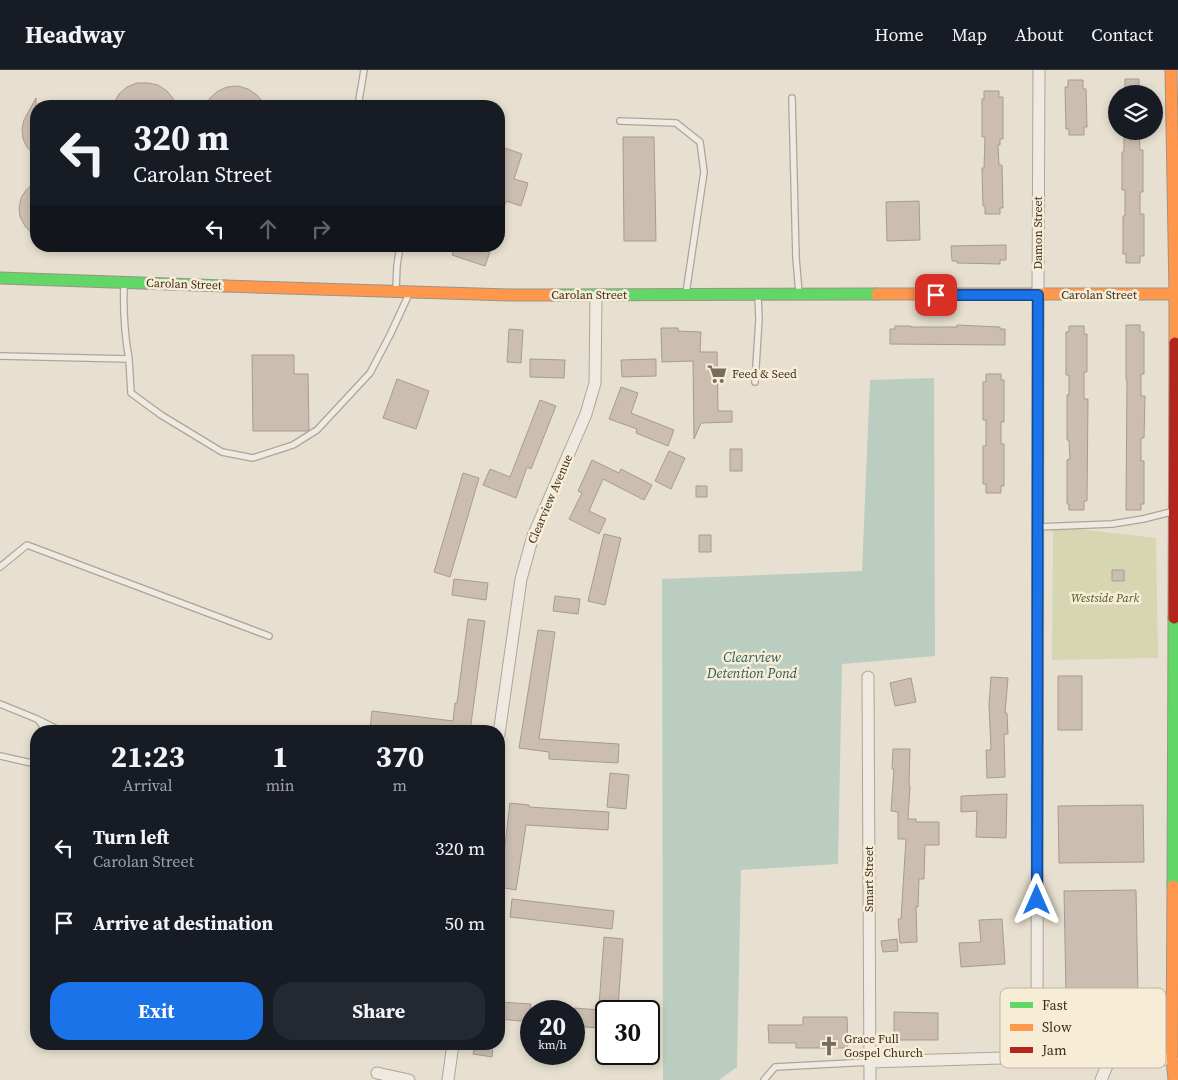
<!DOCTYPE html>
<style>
body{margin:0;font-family:"Source Serif 4",serif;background:#242831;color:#f1f3f6;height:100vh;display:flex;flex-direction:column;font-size:19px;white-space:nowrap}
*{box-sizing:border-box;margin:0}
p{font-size:16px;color:#9ea1a6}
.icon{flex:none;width:28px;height:28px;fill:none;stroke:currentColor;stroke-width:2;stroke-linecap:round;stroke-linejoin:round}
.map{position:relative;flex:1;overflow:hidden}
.sheet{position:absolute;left:30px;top:655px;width:475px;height:325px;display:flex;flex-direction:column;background:#171b24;border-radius:20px;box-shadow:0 2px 8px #0003}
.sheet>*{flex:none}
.guide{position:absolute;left:30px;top:30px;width:475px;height:152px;border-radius:20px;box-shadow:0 2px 8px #0003;background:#171b24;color:#f1f3f6;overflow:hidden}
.controls{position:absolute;left:1108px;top:15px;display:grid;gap:10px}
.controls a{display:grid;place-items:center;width:55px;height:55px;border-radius:50%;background:#171b24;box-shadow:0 2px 8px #0003;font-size:25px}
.speed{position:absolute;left:520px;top:930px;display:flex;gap:10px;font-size:25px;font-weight:700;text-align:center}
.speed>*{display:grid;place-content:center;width:65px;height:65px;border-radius:50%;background:#171b24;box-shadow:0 2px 8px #0003;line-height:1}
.speed small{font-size:12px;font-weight:400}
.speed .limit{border:2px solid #111;border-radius:8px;background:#fff;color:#111}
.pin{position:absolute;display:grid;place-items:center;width:42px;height:42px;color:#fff;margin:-21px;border-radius:10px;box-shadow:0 2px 8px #0006}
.me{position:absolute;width:55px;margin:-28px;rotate:0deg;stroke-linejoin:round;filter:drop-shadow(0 0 4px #0008)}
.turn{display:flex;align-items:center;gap:18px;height:105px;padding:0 20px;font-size:22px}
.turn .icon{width:65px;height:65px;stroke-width:2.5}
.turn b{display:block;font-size:35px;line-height:42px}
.lanes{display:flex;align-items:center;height:48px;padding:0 20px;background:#0003;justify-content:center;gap:25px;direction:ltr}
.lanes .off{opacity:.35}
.eta{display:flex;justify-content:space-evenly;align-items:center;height:85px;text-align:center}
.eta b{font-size:30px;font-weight:700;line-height:35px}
.cta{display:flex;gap:10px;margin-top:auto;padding:10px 20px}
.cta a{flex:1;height:58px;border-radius:20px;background:#1a73e8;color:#fff;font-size:20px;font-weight:700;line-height:58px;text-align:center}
.cta a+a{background:#242831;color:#f1f3f6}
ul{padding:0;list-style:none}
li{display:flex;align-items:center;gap:15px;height:75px;padding:0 20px}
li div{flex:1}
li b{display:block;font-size:19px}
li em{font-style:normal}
header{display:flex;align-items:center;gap:30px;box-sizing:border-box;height:70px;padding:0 25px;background:#171b24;border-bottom:1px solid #363941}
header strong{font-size:24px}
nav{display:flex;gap:28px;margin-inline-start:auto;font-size:18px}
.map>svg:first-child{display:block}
</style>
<header>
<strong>Headway</strong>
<nav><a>Home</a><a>Map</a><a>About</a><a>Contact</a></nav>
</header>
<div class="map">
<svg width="1178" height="1010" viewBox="0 0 1178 1010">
<rect width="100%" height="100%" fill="#e7e0d0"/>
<path fill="#d6d7b2" d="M1053,456L1156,468L1158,588L1052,590Z"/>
<path fill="#bbccc1" d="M934,308L935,586L842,594L838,794L741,800L737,997L719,1010H663L662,509L862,501L870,310Z"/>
<path fill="#cbbeb1" stroke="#a79b8f" d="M1125,9H1139V24H1125Z
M1068,10H1083V19H1086L1087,57H1084V65H1069V59H1066L1065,17H1068Z
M137,13H148L158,15L167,21L179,36H112L119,24L127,17Z
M238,16L248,19L257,25L266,36H205L210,28L218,21L227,17Z
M984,21H999V27H1003V69H1000V75H998L999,95H1002L1003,138H1000V144H985V136H983L982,98H984L985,67H982V29H984Z
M36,28V87L27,77L23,69L22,59L24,50Z
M1124,61H1139L1140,80H1143V122H1140V144H1144V186H1140V193H1126V184H1123V146H1125V120H1122V82H1124Z
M623,67H654L656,171H624Z
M499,76L522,84L514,109L528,113L521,136L506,131L501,148H499Z
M36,111V168L25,156L20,147L19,138L21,128L26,120Z
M919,131L920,170L887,171L886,132Z
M1006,175V190H1000V194L957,193V191H952L951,176Z
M454,176H492L485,196L452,185Z
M957,255L1000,257V259H1005V275L890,274V259H895V256H911V257H957Z
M1126,255H1140V262H1144V304H1141V326H1145L1144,368H1141V391H1144V434H1141V440H1126L1127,310H1126Z
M1069,256H1084V264H1087V302H1084V329H1088L1087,431H1084V440H1069V434H1067V390L1070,389L1069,370H1067V325H1069V305H1066V262H1069Z
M661,258H678V261L701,262L700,282H717L718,341H732V352L701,353L694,369L693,291L662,292Z
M509,259L523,260L521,293L507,292Z
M252,285H294V304H308L309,360L307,361H253Z
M530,289L565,290L564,308L530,307Z
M656,289V306L622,307L621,290Z
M986,304H1001V310H1004V352H1001V374H1004V416H1001V423H986V414H983V376H986V350H983V312H986Z
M397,309L429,321L416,359L383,348Z
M621,317L638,323L631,343L674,360L668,376L636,363L637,359L609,349Z
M540,330L556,336L531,399L527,397L516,428L483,415L490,399L510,407Z
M730,379H742V401H730Z
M669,381L685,388L671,419L655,411Z
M592,390L619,403L621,399L652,415L644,430L603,409L589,441L606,449L599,464L569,449L582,423L578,421Z
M463,403L479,408L450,507L434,502Z
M696,416H707V427H696Z
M604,464L621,468L605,535L588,531Z
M699,465H711V482H699Z
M1112,500H1124V511H1112Z
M454,509L488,513L486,530L452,525Z
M555,526L580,529L578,544L553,541Z
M468,549L485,551L470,661H390L370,659L372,641L453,651L455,633H457Z
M538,560L555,562L539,669L619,674L618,693L549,689V682L519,678Z
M1058,606H1082V660H1058Z
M991,607L1008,608L1005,643H1007L1008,664H1004L1005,707L987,708L986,680H991L989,635Z
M911,608L916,632L895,636L890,613Z
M893,679H910L909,716H910L908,749H916V752H939V775H925L924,809H919L918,837L916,836L917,872L900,873L898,849H901L906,769H898V742L891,741L894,699H892Z
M610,703L629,705L626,739L607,737Z
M1007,724L1006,768L976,767L977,741L961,742V726Z
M510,733L529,735V737L609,742L608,760L526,755L516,820L499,817V811L504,783Z
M1143,735L1144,792L1059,793L1058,736Z
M1136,820L1138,923L1066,924L1064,821Z
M512,829L614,841L612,859L510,847Z
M1002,849L1005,894L961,897L959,873L981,872L979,850Z
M604,867L623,869L618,938L599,936Z
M897,869L898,881L883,882L881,871Z
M499,932L531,934V952L499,949Z
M574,938L600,940L598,958L574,956Z
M894,942L938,943V970H894Z
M803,947H847L848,978H796V973H769L768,955H803Z
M475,974H493L492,987L473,984Z"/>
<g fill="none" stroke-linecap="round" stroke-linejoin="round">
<defs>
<path id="lane" d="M792,28L796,188L799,223
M358,36L364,0
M620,51L676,53L700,72L704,102L686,223
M396,219L397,195L400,176
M0,286L129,289C124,262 123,242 124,214
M129,289L131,323L161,345L222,382L253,388L293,375L317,360L370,303L390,265L409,224
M755,312L759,249L758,227
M1037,457L1112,454L1143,449L1171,442
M0,497L27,475L269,566
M0,634L37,649L61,661
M39,651L46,661
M0,686L36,694
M764,1010L775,997L870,992"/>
<path id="street" d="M868,607L870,1010
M499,664L521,509L533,466L586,344L595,313L596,225
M1037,987L1038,225L1039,0
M870,992L1037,987L1109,991L1172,989
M377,1003L409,1010
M448,1010L453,974
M1101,1010L1109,991"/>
<path id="fast" d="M0,208L225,216
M552,225L877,224
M1173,816L1174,548"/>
<path id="slow" d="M1171,0L1175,224V273
M225,216L509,225H552
M877,224H1178
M1173,816L1172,989L1174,1010"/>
<path id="jam" d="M1174,548L1175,273"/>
</defs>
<use href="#lane" stroke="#aca598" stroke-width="8"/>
<use href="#street" stroke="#aca598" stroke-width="13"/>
<use href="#fast" stroke="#9c9488" stroke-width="13"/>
<use href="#slow" stroke="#9c9488" stroke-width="13"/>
<use href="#jam" stroke="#9c9488" stroke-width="13"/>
<use href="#lane" stroke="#efeae1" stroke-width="5.5"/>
<use href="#street" stroke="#efeae1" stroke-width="11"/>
<use href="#fast" stroke="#63d668" stroke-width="11"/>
<use href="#slow" stroke="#ff974d" stroke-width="11"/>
<use href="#jam" stroke="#b3261e" stroke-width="11"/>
</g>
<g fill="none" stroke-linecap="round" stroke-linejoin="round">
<defs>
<path id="route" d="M936,225H1038L1037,830"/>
</defs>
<use href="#route" stroke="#114b97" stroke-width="12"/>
<use href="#route" stroke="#1a73e8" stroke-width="9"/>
</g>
<defs>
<symbol id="supermarket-bare" viewBox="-9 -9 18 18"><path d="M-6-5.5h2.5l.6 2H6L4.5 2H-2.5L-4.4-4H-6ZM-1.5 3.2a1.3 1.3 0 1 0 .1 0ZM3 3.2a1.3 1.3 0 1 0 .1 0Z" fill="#786c5d" stroke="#f7edd7" stroke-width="2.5" paint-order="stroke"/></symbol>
<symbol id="church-bare" viewBox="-9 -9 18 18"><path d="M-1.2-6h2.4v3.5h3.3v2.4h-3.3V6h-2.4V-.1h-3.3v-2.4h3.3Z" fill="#786c5d" stroke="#f7edd7" stroke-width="2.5" paint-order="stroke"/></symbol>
</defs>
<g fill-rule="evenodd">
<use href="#supermarket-bare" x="703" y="290" width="28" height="28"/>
<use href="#church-bare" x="815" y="962" width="28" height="28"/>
</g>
<g text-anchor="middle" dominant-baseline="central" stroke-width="5" stroke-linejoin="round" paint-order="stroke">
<g font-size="12" fill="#3c2d1f" stroke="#f7edd7">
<text transform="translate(1038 163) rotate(-90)">Damon Street</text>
<text transform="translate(184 214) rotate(2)">Carolan Street</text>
<text x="589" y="225">Carolan Street</text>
<text x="1099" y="225">Carolan Street</text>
<text transform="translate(550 429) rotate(-67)">Clearview Avenue</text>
<text transform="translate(869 809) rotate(-90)">Smart Street</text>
</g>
<g font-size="12" fill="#3c2d1f" stroke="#f7edd7" text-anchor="start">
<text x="732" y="304">Feed &amp; Seed</text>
<text x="844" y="969">Grace Full<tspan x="844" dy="14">Gospel Church</tspan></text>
</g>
<g font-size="12" font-style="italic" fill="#4c5925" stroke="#f7edd7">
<text x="1105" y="528">Westside Park</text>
</g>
<g font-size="14" font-style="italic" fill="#2e5c59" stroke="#f7edd7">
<text x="752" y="587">Clearview<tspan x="752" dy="16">Detention Pond</tspan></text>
</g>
</g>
<rect x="1000" y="918" width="166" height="80" rx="8" fill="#f7edd7" stroke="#bfb3a0" stroke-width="1"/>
<rect x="1010" y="932" width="23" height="6" fill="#63d668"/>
<rect x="1010" y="954" width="23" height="7" fill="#ff974d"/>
<rect x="1010" y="977" width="23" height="6" fill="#b3261e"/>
<g font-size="14" fill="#3c2d1f">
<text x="1042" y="940">Fast</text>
<text x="1042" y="962">Slow</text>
<text x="1042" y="985">Jam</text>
</g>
</svg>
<div class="controls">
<a><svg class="icon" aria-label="layers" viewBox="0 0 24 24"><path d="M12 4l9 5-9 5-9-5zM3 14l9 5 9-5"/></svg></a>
</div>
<div class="speed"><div>20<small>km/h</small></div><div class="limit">30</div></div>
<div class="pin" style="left:936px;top:225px;background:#d93025"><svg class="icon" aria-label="arrive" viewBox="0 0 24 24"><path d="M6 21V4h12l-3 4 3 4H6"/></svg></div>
<svg class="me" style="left:1037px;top:830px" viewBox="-20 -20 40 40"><path d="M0-17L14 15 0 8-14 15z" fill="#1a73e8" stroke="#fff" stroke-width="4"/></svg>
<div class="guide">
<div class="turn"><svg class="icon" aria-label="left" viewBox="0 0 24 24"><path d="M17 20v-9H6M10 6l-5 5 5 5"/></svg><div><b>320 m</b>Carolan Street</div></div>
<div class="lanes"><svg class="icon" aria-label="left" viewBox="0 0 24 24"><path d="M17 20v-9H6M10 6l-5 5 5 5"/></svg><svg class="icon off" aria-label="ahead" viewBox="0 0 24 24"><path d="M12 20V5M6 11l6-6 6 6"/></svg><svg class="icon off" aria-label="right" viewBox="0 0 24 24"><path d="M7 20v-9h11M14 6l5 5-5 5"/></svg></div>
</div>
<section class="sheet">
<div class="eta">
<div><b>21:23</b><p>Arrival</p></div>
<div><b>1</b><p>min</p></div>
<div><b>370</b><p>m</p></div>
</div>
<ul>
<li><svg class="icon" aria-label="left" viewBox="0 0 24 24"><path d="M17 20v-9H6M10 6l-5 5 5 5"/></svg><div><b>Turn left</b><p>Carolan Street</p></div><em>320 m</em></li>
<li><svg class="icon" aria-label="arrive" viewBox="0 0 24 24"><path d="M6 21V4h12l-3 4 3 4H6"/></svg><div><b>Arrive at destination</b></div><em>50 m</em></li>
</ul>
<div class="cta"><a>Exit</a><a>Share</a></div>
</section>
</div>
